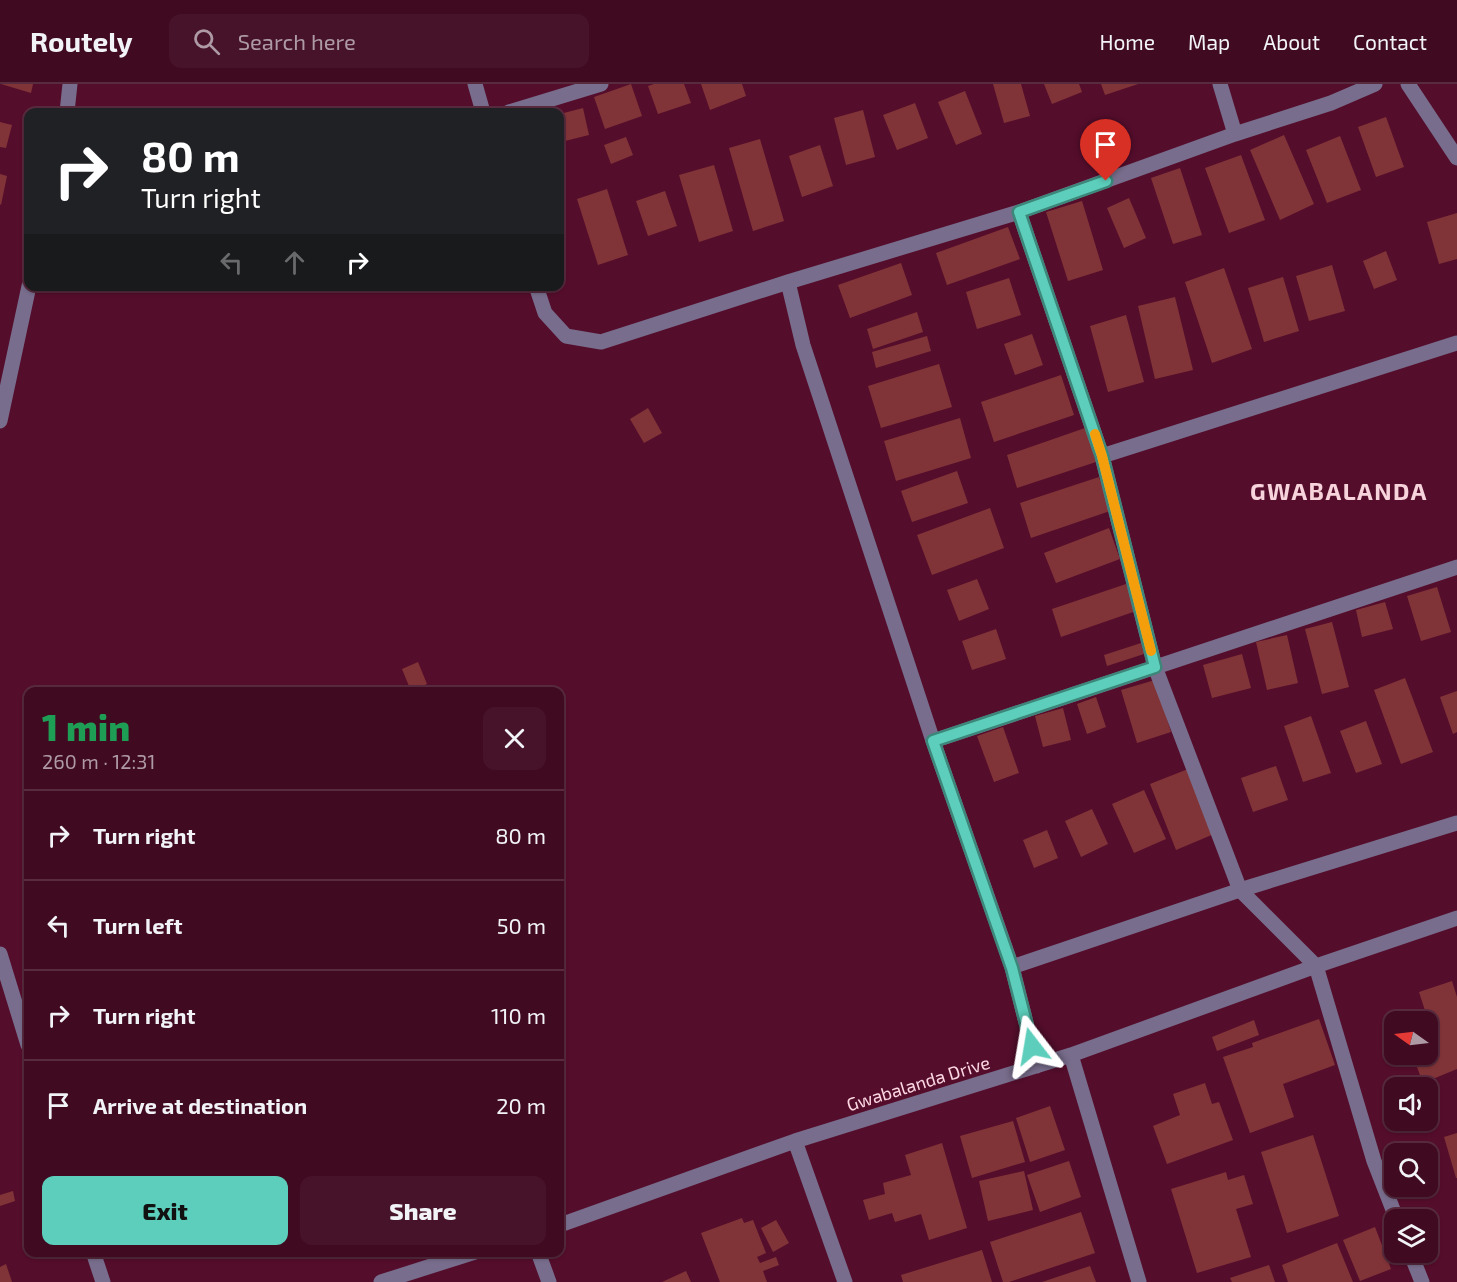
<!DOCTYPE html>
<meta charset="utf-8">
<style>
body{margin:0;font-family:"Exo 2",sans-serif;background:#47132a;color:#f1f3f6;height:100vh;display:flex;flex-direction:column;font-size:22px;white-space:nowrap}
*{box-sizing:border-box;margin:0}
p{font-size:20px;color:#ae9aa5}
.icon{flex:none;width:33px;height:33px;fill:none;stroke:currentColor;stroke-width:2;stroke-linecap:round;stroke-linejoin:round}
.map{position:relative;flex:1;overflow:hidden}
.side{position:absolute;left:24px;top:603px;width:540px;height:570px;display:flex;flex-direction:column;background:#400a21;border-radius:12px;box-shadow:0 2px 4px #0004,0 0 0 2px #592b3f}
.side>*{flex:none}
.top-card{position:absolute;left:24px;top:24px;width:540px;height:183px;border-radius:12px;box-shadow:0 2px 4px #0004,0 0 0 2px #592b3f;background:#202124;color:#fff;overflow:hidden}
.needle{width:39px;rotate:284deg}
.buttons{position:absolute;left:1384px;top:927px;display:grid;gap:12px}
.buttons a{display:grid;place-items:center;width:54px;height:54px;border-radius:12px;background:#400a21;box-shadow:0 2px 4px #0004,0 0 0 2px #592b3f;font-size:30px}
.pin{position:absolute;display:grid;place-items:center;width:51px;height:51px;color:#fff;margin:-62px -26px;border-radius:50% 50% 50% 0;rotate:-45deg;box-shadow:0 0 6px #0007}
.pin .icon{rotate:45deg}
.me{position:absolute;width:66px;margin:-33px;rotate:346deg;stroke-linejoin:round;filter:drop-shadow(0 0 4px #0008)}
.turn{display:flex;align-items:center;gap:21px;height:126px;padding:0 18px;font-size:27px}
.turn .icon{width:78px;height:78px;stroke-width:2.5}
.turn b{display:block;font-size:42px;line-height:51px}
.lanes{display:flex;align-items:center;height:57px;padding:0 18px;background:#0003;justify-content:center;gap:30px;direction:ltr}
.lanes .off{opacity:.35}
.round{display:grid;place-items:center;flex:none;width:63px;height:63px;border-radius:12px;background:#47132a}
.headline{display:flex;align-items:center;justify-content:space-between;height:102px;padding:0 18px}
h1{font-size:36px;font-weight:800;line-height:45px;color:#1e9e55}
.button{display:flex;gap:12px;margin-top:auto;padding:12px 18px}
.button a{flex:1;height:69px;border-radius:12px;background:#5ccebb;color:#111;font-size:24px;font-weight:800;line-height:69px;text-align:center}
.button a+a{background:#47132a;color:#f1f3f6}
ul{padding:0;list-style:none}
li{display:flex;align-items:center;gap:18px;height:90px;padding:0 18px;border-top:2px solid #592b3f}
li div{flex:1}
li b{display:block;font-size:22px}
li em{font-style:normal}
header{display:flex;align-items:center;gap:36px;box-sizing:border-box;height:84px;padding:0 30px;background:#400a21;border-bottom:2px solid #592b3f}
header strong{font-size:28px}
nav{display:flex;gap:33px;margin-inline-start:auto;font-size:21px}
.search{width:420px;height:54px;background:#47132a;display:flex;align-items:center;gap:15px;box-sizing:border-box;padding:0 21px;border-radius:12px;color:#ae9aa5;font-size:22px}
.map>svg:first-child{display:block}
</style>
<header>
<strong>Routely</strong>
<div class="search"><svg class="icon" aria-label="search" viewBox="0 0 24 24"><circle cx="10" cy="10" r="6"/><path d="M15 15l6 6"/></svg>Search here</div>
<nav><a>Home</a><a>Map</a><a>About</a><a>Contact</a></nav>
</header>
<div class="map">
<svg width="1457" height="1198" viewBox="0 0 1457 1198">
<rect width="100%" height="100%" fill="#550d2c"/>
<path fill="#813437" d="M1,0H33L31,9Z
M631,0L642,32L605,45L594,13Z
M654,0H684L691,19L658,30L648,2Z
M701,0H742L746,12L710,26Z
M993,0H1021L1030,32L1004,39Z
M1044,0H1079L1082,8L1052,20Z
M1101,0H1138L1105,11Z
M965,7L982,50L956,61L938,18Z
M915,19L928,54L897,66L883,31Z
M583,24L589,51L561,58L560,30Z
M863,26L875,73L846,81L834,34Z
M1386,33L1404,83L1376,93L1358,43Z
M0,38L12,41L6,64L0,63Z
M1284,51L1314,120L1280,136L1250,66Z
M1340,52L1361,106L1327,119L1306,66Z
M626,53L633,71L611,80L604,61Z
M760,55L784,137L753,147L729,64Z
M820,61L833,102L802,113L789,72Z
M1241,71L1265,136L1229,149L1205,84Z
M714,81L733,147L699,158L679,91Z
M1180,84L1202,151L1173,160L1151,94Z
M0,90L7,92L1,121L0,120Z
M607,105L628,171L598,181L577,115Z
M665,107L677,142L648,152L636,117Z
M1129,114L1146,154L1124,164L1107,124Z
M1082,117L1103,186L1068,197L1046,128Z
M1457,129V175L1439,180L1427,138Z
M1008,143L1020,175L947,201L936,169Z
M1386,167L1397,196L1374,205L1363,177Z
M901,179L912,211L850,234L838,201Z
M1332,181L1345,227L1309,237L1296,192Z
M1224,184L1252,265L1212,279L1185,198Z
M1283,193L1299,247L1264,258L1248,204Z
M1009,194L1021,231L977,245L966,208Z
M1175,213L1193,286L1155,295L1138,222Z
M917,228L923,248L873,265L867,245Z
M1126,231L1144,298L1108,308L1090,242Z
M1032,250L1043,281L1015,291L1004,260Z
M927,252L931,267L876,284L872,268Z
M939,280L952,323L881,344L868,302Z
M1061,291L1074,331L994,358L981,318Z
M648,324L662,349L644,359L630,335Z
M960,334L971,374L896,397L884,357Z
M1085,344L1096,378L1017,404L1007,371Z
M957,387L968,419L912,438L901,407Z
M1099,393L1110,427L1031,454L1020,419Z
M990,424L1004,464L932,491L917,451Z
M1109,444L1120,475L1056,499L1044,469Z
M977,495L989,525L959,537L947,506Z
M1126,500L1136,527L1061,553L1052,525Z
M1437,503L1451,548L1421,557L1407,512Z
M1385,518L1393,545L1362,553L1356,526Z
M1332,538L1349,603L1322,610L1305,545Z
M996,545L1006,575L972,586L962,557Z
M1287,551L1298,599L1267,606L1256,558Z
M1141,559L1144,570L1107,582L1104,571Z
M1242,570L1251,604L1212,614L1203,581Z
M418,578L427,600L411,607L402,585Z
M1405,594L1433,668L1401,680L1374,606Z
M1155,596L1171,648L1137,659L1121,606Z
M1457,607V648L1453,650L1440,613Z
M1096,613L1106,643L1087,650L1077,620Z
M1063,624L1071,656L1043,663L1035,632Z
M1311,632L1331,689L1303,698L1284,642Z
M1366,637L1382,680L1356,689L1340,647Z
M1003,643L1019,689L994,698L977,652Z
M1276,682L1288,716L1253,728L1241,694Z
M1188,685L1214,750L1176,766L1150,700Z
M1144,706L1166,755L1134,769L1112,720Z
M1092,725L1108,760L1081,773L1065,737Z
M1047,746L1058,774L1034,784L1023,756Z
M1452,897L1457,913V985L1423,999L1412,970H1428V949L1432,948L1419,908Z
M1319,935L1335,981L1283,1000L1294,1033L1250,1049L1223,973L1253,963L1252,959Z
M1254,936L1259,951L1217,967L1212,953Z
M1205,999L1212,1020L1219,1018L1233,1056L1167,1080L1153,1042L1180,1031L1173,1010Z
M1050,1022L1065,1066L1030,1078L1016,1034Z
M1013,1037L1025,1078L972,1094L960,1052Z
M1457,1049V1094H1456L1444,1053Z
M1313,1051L1339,1132L1287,1149L1261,1068Z
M942,1059L967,1144L929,1156L921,1130L895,1138L892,1129L869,1136L863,1116L885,1110L883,1099L911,1091L905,1071Z
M1069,1077L1081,1113L1040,1128L1027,1091Z
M1024,1087L1033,1126L988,1137L979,1097Z
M1226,1088L1228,1096L1244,1091L1253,1120L1236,1125L1251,1173L1197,1189L1171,1105Z
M13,1107L15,1117L0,1122V1111Z
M1081,1128L1095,1169L1009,1198H1003L990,1158Z
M742,1134L744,1139L753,1136L766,1169L757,1173L760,1179L776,1173L779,1181L763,1187L767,1198H720L701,1149Z
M776,1136L789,1159L773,1168L761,1144Z
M1375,1143L1391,1185L1360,1197L1343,1156Z
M1337,1159L1353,1198H1288L1282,1181Z
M982,1166L992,1198H903L901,1191Z
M6,1180L12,1198H0V1183Z
M1269,1181L1275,1198H1232L1230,1194Z
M1090,1182L1096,1198H1042Z
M686,1187L691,1198H662Z"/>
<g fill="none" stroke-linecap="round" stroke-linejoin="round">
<path stroke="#786d8c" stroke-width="15" d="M475,0L483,28
M1220,0L1235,50
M1408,0L1457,74
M67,28L70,0
M509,28L601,0
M1019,128L1102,372L1155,583L1240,806L1316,882L1374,1077L1397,1136
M788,198L803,261L933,657L1012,883
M536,202L545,229L566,252L601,258L788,198L1019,128L1235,50L1331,19L1375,0
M0,337L29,202
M1102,372L1457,259
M933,657L1457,483
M0,870L28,961
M1071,971L1139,1198
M1037,982L1012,883L1240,806L1457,739
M795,1057L845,1198
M560,1141L795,1057L1071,971L1316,882L1457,834
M93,1168L103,1198
M538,1168L549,1198
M1410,1168L1422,1198
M381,1198L475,1168"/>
</g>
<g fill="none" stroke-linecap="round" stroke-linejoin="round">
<defs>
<path id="route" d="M1032,962L1012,884L933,657L1155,583L1102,372L1019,128L1106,97"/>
</defs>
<use href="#route" stroke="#3c867a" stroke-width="15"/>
<use href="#route" stroke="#5ccebb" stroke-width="10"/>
<path stroke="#f59e0b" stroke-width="10" d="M1095,350L1102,372L1151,567"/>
</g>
<g text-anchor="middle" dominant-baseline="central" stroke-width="4.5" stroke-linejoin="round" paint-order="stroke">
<g font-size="18" fill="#fdd8e2" stroke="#550d2c">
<text transform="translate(918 999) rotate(-17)">Gwabalanda Drive</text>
</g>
<g font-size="24" font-weight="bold" letter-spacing="1.5" fill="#f7d3dc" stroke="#550d2c">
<text x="1339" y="406">GWABALANDA</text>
</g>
</g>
</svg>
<div class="buttons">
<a><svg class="needle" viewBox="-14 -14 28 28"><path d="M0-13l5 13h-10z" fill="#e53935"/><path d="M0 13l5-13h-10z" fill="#ae9aa5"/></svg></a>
<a><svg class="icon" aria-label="sound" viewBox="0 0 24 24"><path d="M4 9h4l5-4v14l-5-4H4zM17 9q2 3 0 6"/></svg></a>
<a><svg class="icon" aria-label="search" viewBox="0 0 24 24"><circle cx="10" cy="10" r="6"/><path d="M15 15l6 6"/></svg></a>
<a><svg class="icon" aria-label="layers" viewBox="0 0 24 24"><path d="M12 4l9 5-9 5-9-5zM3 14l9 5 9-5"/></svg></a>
</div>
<div class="pin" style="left:1106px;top:97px;background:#d93025"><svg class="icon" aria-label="arrive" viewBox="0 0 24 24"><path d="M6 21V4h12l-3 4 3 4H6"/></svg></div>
<svg class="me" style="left:1032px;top:962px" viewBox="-20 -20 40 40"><path d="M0-17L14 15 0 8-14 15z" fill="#5ccebb" stroke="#fff" stroke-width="4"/></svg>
<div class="top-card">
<div class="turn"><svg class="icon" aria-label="right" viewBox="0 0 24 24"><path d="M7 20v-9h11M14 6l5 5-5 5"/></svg><div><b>80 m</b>Turn right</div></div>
<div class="lanes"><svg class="icon off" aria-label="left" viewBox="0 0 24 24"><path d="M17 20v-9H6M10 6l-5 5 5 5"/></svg><svg class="icon off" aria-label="ahead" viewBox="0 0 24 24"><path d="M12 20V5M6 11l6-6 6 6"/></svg><svg class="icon" aria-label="right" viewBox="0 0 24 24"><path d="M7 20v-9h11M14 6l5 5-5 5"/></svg></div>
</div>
<section class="side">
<div class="headline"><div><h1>1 min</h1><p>260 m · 12:31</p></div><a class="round"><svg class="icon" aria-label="close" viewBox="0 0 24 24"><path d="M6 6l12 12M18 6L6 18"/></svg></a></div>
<ul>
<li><svg class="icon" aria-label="right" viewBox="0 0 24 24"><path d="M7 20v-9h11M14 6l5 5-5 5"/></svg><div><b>Turn right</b></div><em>80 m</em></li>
<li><svg class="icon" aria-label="left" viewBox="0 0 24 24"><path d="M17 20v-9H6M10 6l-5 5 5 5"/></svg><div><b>Turn left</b></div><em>50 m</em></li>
<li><svg class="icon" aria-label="right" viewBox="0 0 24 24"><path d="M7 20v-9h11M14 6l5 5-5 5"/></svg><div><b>Turn right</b></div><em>110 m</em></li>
<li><svg class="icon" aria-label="arrive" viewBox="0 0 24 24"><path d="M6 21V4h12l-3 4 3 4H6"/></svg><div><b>Arrive at destination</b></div><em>20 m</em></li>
</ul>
<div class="button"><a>Exit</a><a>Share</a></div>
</section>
</div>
